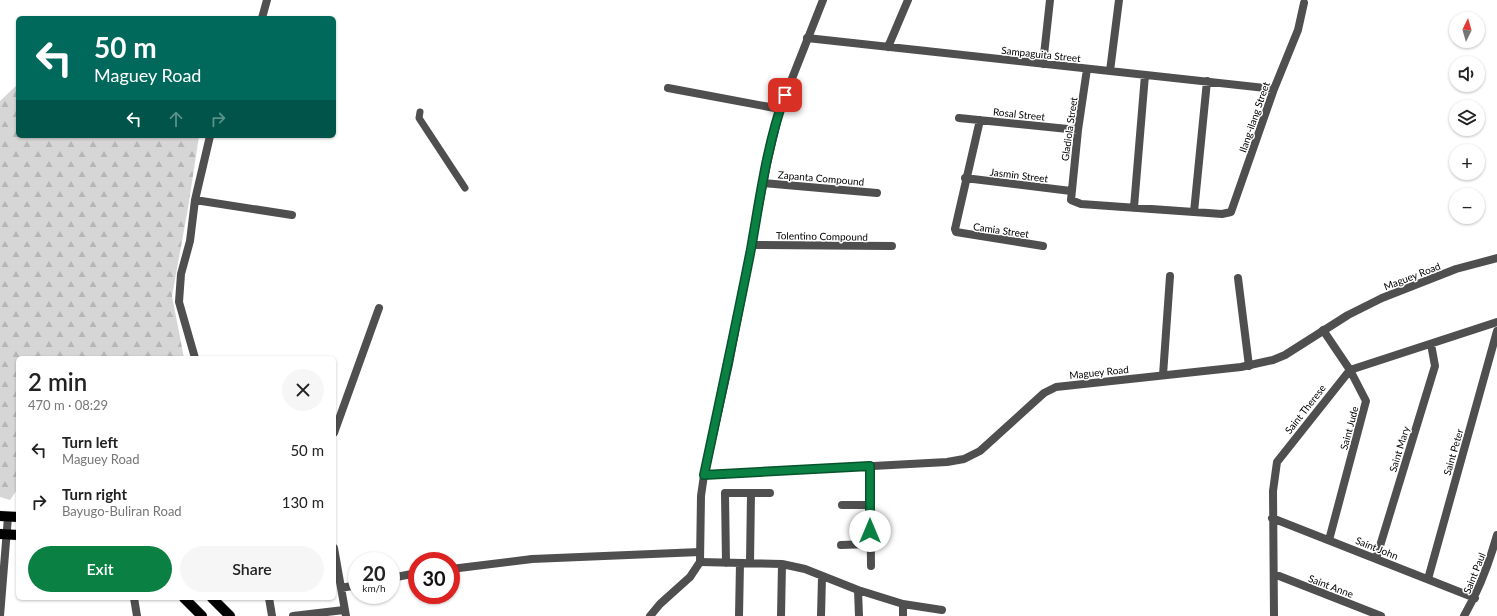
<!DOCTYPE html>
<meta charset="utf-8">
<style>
body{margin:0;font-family:Lato,sans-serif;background:#f6f6f6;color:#222;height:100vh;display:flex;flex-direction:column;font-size:15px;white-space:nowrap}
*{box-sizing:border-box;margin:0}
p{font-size:13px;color:#767676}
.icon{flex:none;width:22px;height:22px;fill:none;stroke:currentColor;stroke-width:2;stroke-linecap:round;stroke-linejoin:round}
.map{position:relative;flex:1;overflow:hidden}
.drawer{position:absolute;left:16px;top:356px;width:320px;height:244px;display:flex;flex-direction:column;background:#fff;border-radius:6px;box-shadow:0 1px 3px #0004}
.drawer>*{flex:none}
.top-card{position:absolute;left:16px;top:16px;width:320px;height:122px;border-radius:6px;box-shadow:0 1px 3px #0004;background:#00695c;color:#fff;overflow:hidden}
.needle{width:26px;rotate:5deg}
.controls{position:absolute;left:1449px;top:12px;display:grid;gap:8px}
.controls a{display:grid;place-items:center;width:36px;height:36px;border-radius:50%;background:#fff;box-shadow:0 1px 3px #0004;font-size:20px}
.speed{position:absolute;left:348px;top:552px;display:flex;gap:8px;font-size:20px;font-weight:700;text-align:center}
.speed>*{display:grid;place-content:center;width:52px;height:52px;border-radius:50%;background:#fff;box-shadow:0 1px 3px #0004;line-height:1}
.speed small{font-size:10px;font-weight:400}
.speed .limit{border:6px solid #d22;background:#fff;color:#111}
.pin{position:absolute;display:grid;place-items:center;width:34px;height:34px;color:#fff;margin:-17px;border-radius:8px;box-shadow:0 2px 6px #0006}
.me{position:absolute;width:44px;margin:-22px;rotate:0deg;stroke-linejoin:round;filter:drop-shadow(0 0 3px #0008)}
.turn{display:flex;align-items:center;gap:14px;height:84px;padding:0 12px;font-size:18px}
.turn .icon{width:52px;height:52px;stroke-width:2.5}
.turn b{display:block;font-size:28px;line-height:34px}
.lanes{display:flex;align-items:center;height:38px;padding:0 12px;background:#0003;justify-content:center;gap:20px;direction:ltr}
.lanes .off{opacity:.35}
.round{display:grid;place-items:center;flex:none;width:42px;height:42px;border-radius:21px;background:#f6f6f6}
.head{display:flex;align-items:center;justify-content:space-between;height:68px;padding:0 12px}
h1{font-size:24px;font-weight:600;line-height:30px}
.button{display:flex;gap:8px;margin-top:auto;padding:8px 12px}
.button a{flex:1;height:46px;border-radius:24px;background:#0b8043;color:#fff;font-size:16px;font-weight:600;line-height:46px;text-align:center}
.button a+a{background:#f6f6f6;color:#222}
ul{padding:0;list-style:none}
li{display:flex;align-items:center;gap:12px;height:52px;padding:0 12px}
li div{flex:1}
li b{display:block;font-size:15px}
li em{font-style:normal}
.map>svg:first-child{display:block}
</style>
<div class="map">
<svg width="1497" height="616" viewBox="0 0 1497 616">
<defs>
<pattern id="forest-firs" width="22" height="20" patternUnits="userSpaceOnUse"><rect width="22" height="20" fill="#d6d6d6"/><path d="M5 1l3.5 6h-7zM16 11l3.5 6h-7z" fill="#b6b6b6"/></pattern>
</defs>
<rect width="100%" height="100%" fill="#fff"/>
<path fill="url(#forest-firs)" d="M18,84V136H199L188,208L172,296L184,358H18V488L10,500L0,497V101Z"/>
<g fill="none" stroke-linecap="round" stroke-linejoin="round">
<defs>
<path id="primary" d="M0,516L18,517
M0,534L18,535
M184,598L202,616
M212,598L230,616"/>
</defs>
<use href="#primary" stroke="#dbdbdb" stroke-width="11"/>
<path stroke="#4f4f4f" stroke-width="7" d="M420,112L419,118L465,188"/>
<path stroke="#4f4f4f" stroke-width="8" d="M262,18L267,0
M807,38L1274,89
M888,47L908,0
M1043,64L1050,0
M1087,69L1078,130L1071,200L1081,204L1222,214L1231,212L1274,89L1298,30L1304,3
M1110,71L1119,0
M668,88L780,109
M959,118L1078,130
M980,120L955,229L956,232L1043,246
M210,136L195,200L292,215
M965,178L1071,191
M763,183L877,193
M195,200L190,241L181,274L179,302L195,358
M1134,207L1145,75
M1194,212L1207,81
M751,245L892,246
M1238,278L1249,366
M1323,330L1350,370L1366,401L1329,540
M1163,375L1170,276
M334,433L379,308
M870,466L871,566
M842,505H870
M1272,518L1475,598
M841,545L870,544
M334,548L346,616
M1376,559L1435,366L1431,344
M700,562L782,564L805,569L858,590L903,604L942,610
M726,563L725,493H770
M750,563L751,493
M451,569L532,559L700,552
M1274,574L1381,616
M391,578L417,573
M1428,579L1497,331
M341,588L357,585
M858,590L859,616
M134,598L137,616
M269,598L272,616
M293,616L344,610
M739,616L740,563
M781,616L782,564
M821,616L822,577
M903,616V604
M1274,616L1273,491L1277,462L1350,370L1497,322
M1464,616C1479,590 1489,564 1497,535"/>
<path stroke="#4f4f4f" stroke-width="8" d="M704,475L947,462L964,459L980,451L1044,393L1056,387L1241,367L1273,360L1285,355L1348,315L1382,298L1456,269L1497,258
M0,616L8,517
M650,616L660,604L690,577L700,562L701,496L704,475L729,364L767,164L780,109L823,0"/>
<use href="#primary" stroke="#000" stroke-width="10"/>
</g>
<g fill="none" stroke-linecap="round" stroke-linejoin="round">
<defs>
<path id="route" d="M785,95C767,144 760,198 751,249C736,325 720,400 704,475L870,466V531"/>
</defs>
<use href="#route" stroke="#07532c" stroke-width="10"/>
<use href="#route" stroke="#0b8043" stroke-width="7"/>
</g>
<g text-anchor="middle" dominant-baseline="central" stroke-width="3" stroke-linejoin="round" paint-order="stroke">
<g font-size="10" fill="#000" stroke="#fff">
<text transform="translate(1041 54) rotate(6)">Sampaguita Street</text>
<text transform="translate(1019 114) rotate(6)">Rosal Street</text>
<text transform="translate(1254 117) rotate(-71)">Ilang-ilang Street</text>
<text transform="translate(1069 129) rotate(-82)">Gladiola Street</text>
<text transform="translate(1019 175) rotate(7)">Jasmin Street</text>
<text transform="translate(821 178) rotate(5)">Zapanta Compound</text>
<text transform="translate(1001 230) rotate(8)">Camia Street</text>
<text transform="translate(822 236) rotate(1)">Tolentino Compound</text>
<text transform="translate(1412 276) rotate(-21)">Maguey Road</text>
<text transform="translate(1099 372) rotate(-6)">Maguey Road</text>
<text transform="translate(1305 409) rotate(-52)">Saint Therese</text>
<text transform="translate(1349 428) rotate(-75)">Saint Jude</text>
<text transform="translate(1399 449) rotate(-73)">Saint Mary</text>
<text transform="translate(1453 452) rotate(-74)">Saint Peter</text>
<text transform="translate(1377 548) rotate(22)">Saint John</text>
<text transform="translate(1474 573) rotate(-68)">Saint Paul</text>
<text transform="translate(1331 586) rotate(21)">Saint Anne</text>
</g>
</g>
</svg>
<div class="controls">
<a><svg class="needle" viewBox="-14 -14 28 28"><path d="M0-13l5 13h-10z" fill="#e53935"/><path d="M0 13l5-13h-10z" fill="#767676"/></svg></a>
<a><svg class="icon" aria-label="sound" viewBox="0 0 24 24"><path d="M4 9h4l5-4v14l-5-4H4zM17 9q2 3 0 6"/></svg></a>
<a><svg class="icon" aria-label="layers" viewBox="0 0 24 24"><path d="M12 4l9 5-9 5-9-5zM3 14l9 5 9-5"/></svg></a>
<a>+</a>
<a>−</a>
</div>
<div class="speed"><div>20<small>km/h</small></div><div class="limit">30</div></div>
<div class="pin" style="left:785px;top:95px;background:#d93025"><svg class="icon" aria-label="arrive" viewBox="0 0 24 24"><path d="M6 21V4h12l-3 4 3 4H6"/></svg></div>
<svg class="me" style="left:870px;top:531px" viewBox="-20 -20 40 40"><circle r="19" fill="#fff"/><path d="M0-13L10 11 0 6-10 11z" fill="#0b8043"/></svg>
<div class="top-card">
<div class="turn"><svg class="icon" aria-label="left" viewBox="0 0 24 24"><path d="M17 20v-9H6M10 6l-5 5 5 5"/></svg><div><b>50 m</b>Maguey Road</div></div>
<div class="lanes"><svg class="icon" aria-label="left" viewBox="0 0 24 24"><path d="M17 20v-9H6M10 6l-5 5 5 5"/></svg><svg class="icon off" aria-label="ahead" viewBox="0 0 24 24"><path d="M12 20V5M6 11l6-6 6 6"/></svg><svg class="icon off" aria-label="right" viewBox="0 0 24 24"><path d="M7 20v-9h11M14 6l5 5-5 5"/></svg></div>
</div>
<section class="drawer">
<div class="head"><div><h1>2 min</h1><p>470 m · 08:29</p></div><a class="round"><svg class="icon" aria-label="close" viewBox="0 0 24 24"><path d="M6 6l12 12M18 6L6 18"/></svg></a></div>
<ul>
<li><svg class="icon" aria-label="left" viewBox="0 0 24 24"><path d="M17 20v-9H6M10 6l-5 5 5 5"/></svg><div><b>Turn left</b><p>Maguey Road</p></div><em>50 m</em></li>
<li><svg class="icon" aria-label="right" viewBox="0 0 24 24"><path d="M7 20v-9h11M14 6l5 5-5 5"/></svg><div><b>Turn right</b><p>Bayugo-Buliran Road</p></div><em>130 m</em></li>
</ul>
<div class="button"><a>Exit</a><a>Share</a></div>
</section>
</div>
